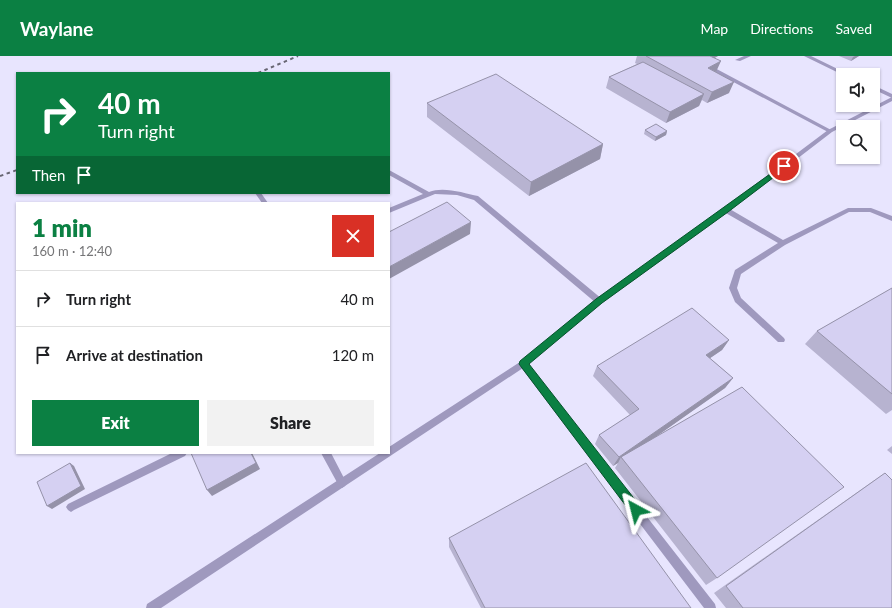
<!DOCTYPE html>
<meta charset="utf-8">
<style>
body{margin:0;font-family:Lato,sans-serif;background:#f2f2f2;color:#202124;height:100vh;display:flex;flex-direction:column;font-size:15px;white-space:nowrap}
*{box-sizing:border-box;margin:0}
p{font-size:13px;color:#757577}
.icon{flex:none;width:22px;height:22px;fill:none;stroke:currentColor;stroke-width:2;stroke-linecap:round;stroke-linejoin:round}
.map{position:relative;flex:1;overflow:hidden}
.side{position:absolute;left:16px;top:146px;width:374px;height:252px;display:flex;flex-direction:column;background:#fff;border-radius:0px;box-shadow:0 1px 3px #0004}
.side>*{flex:none}
.banner{position:absolute;left:16px;top:16px;width:374px;height:122px;border-radius:0px;box-shadow:0 1px 3px #0004;background:#0b8043;color:#fff;overflow:hidden}
.fabs{position:absolute;left:836px;top:12px;display:grid;gap:8px}
.fabs a{display:grid;place-items:center;width:44px;height:44px;border-radius:0px;background:#fff;box-shadow:0 1px 3px #0004;font-size:20px}
.pin{position:absolute;display:grid;place-items:center;width:34px;height:34px;color:#fff;margin:-17px;border:2px solid #fff;border-radius:50%;box-shadow:0 1px 4px #0007}
.me{position:absolute;width:44px;margin:-22px;rotate:322deg;stroke-linejoin:round;filter:drop-shadow(0 0 3px #0008)}
.turn{display:flex;align-items:center;gap:14px;height:84px;padding:0 16px;font-size:18px}
.turn .icon{width:52px;height:52px;stroke-width:2.5}
.turn b{display:block;font-size:28px;line-height:34px}
.then{display:flex;align-items:center;height:38px;padding:0 16px;background:#0003;gap:8px;font-size:15px}
.round{display:grid;place-items:center;flex:none;width:42px;height:42px;border-radius:0px;background:#f2f2f2}
.overview{display:flex;align-items:center;justify-content:space-between;height:68px;padding:0 16px}
h1{font-size:24px;font-weight:800;line-height:30px;color:#0b8043}
.cta{display:flex;gap:8px;margin-top:auto;padding:8px 16px}
.cta a{flex:1;height:46px;border-radius:0px;background:#0b8043;color:#fff;font-size:16px;font-weight:800;line-height:46px;text-align:center}
.cta a+a{background:#f2f2f2;color:#202124}
ul{padding:0;list-style:none}
li{display:flex;align-items:center;gap:12px;height:56px;padding:0 16px;border-top:1px solid #e0e0e0}
li div{flex:1}
li b{display:block;font-size:15px}
li em{font-style:normal}
header{display:flex;align-items:center;gap:24px;box-sizing:border-box;height:56px;padding:0 20px;background:#0b8043;color:#fff}
header strong{font-size:19px}
nav{display:flex;gap:22px;margin-inline-start:auto;font-size:14px}
.map>svg:first-child{display:block}
</style>
<header>
<strong>Waylane</strong>
<nav><a>Map</a><a>Directions</a><a>Saved</a></nav>
</header>
<div class="map">
<svg width="892" height="552" viewBox="0 0 892 552">
<rect width="100%" height="100%" fill="#f2f0fd"/>
<path fill="#e8e5fe" fill-rule="evenodd" d="M0,0H892V552H0ZM17,17H389V137H17ZM843,19H873V49H843ZM843,71H873V101H843ZM17,147H389V397H17Z"/>
<g fill="none" stroke-linecap="round" stroke-linejoin="round">
<path fill="#9f99be" fill-rule="evenodd" d="M744,0H751L740,5L735,4Z
M804,0H811L850,19H843Z
M707,10H711L833,75L828,76L707,12Z
M873,29L892,38V42L873,33Z
M389,114L429,136C443,130 464,137 478,140L602,243L603,245L602,247H596L474,144L457,139L435,138L389,157V152L423,138L389,119Z
M255,137H261L268,147H262Z
M724,152H728L783,184L848,152H871L892,160V165L870,156H849L785,189L741,218L737,232L741,242L784,282L785,284L784,286H778L735,246L729,232L735,214L778,187L724,156Z
M523,305L526,306L715,548L716,552H704L520,310L519,308L520,306Z
M172,397H187L185,400L74,454L71,456L68,454L66,451L68,448Z
M321,397H331L345,424L347,427L345,430L342,432L339,430Z"/>
<path fill="#9f99be" fill-rule="evenodd" d="M892,41V45L832,76L728,156L602,247L526,310L161,552H146L147,548L380,397H389V391L520,306L596,243L724,152L828,74Z"/>
<path stroke="#686673" stroke-width="2" stroke-dasharray="3.5 3.5" stroke-linecap="butt" d="M258,17L298,0
M0,120L17,114"/>
</g>
<path fill="#b7b3d0" d="M637,0H718L714,2L716,16L729,37L707,47L702,44L699,50L666,67L606,32L609,21L637,8L635,7Z
M839,0H859L851,5Z
M427,47L603,88L600,103L529,140L427,61Z
M645,74L667,75L666,79L655,85L644,78Z
M892,232V354L886,358L805,288L817,275Z
M729,284L722,294L710,302L733,322L725,332L651,384L717,522L706,529L615,412L618,407L613,410L595,388L599,379L630,359L593,320L597,310Z
M892,390V398L887,394Z
M885,417L892,552H726L714,537L869,428Z
M449,482L691,552H481L449,491Z"/>
<path fill="#9592a9" d="M712,0H718L711,4Z
M855,0H859L851,5L853,1Z
M721,5L716,16L708,12Z
M734,26L729,37L707,47L712,36Z
M704,38L699,50L666,67L670,56Z
M667,75L666,79L655,85L656,81Z
M603,88L600,103L529,140L531,126Z
M471,166L470,178L389,223V211Z
M729,284L722,294L700,309L706,299Z
M733,322L725,332L623,404L621,401L618,407L613,410L619,401Z
M251,397H252L260,413L212,440L207,434Z
M70,407L74,410L85,433L52,453L47,450Z"/>
<path fill="#d5d0f2" stroke="#9592a9" d="M646,0H710L721,5L708,12L734,26L712,36Z
M643,6L704,38L670,56L609,21Z
M496,18L603,88L531,126L427,47Z
M656,68L667,75L656,81L645,74Z
M447,146L471,166L389,211V176Z
M892,232V338L817,275Z
M692,252L729,284L706,299L733,322L619,401L599,379L639,353L597,310Z
M742,331L844,431L717,522L621,401Z
M191,397H251L256,407L207,434Z
M70,407L81,430L47,450L37,426Z
M586,407L691,552H485L449,482Z
M885,417L892,424V552H743L726,530Z"/>
<path fill="#0b8043" stroke="#07532c" d="M784,108L787,110L786,112L728,156L602,247L529,308L640,450L641,454L640,458L636,460L632,458L519,308L520,305L596,243Z"/>
</svg>
<div class="fabs">
<a><svg class="icon" aria-label="sound" viewBox="0 0 24 24"><path d="M4 9h4l5-4v14l-5-4H4zM17 9q2 3 0 6"/></svg></a>
<a><svg class="icon" aria-label="search" viewBox="0 0 24 24"><circle cx="10" cy="10" r="6"/><path d="M15 15l6 6"/></svg></a>
</div>
<div class="pin" style="left:784px;top:110px;background:#d93025"><svg class="icon" aria-label="arrive" viewBox="0 0 24 24"><path d="M6 21V4h12l-3 4 3 4H6"/></svg></div>
<svg class="me" style="left:636px;top:454px" viewBox="-20 -20 40 40"><path d="M0-17L14 15 0 8-14 15z" fill="#0b8043" stroke="#fff" stroke-width="4"/></svg>
<div class="banner">
<div class="turn"><svg class="icon" aria-label="right" viewBox="0 0 24 24"><path d="M7 20v-9h11M14 6l5 5-5 5"/></svg><div><b>40 m</b>Turn right</div></div>
<div class="then">Then<svg class="icon" aria-label="arrive" viewBox="0 0 24 24"><path d="M6 21V4h12l-3 4 3 4H6"/></svg></div>
</div>
<section class="side">
<div class="overview"><div><h1>1 min</h1><p>160 m · 12:40</p></div><a class="round" style="background:#d93025;color:#fff"><svg class="icon" aria-label="close" viewBox="0 0 24 24"><path d="M6 6l12 12M18 6L6 18"/></svg></a></div>
<ul>
<li><svg class="icon" aria-label="right" viewBox="0 0 24 24"><path d="M7 20v-9h11M14 6l5 5-5 5"/></svg><div><b>Turn right</b></div><em>40 m</em></li>
<li><svg class="icon" aria-label="arrive" viewBox="0 0 24 24"><path d="M6 21V4h12l-3 4 3 4H6"/></svg><div><b>Arrive at destination</b></div><em>120 m</em></li>
</ul>
<div class="cta"><a>Exit</a><a>Share</a></div>
</section>
</div>
